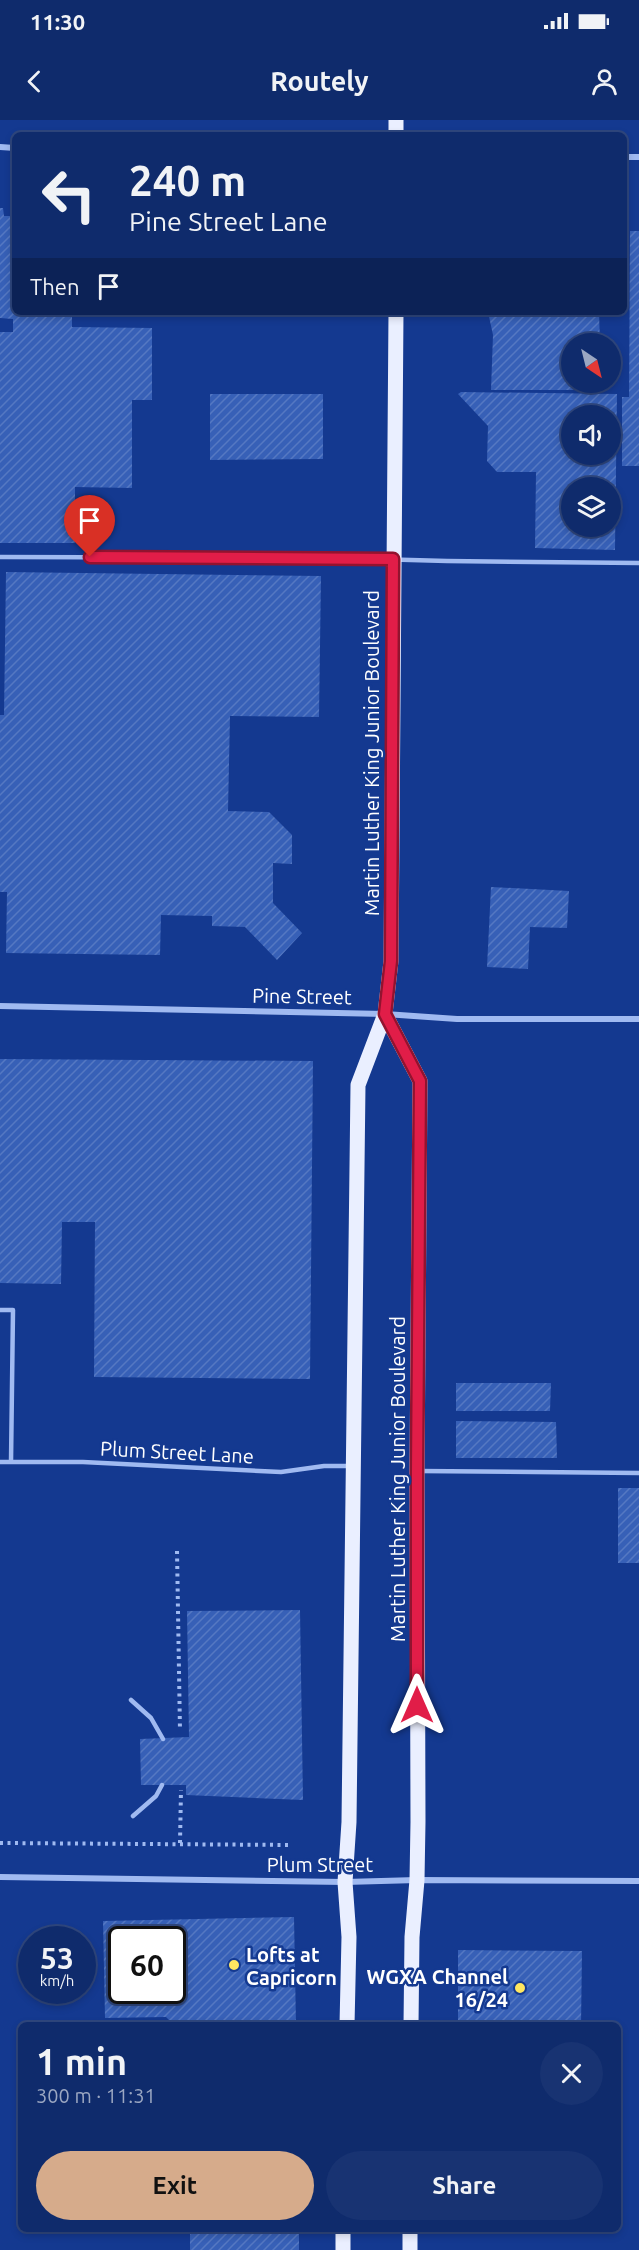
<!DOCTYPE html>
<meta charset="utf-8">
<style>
body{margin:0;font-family:Ubuntu,sans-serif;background:#183372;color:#f1f3f6;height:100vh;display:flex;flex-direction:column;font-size:22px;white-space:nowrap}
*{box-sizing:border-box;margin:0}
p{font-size:20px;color:#9ba7c2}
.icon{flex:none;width:33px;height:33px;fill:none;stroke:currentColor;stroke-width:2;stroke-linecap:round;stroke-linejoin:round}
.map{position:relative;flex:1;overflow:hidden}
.details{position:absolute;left:18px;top:1902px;width:603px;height:210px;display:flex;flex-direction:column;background:#0f2b6c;border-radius:9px;box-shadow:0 3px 9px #0003,0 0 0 2px #2f477f}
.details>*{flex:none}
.banner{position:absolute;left:12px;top:12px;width:615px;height:183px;border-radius:9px;box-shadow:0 3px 9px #0003,0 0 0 2px #2f477f;background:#0f2b6c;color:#f1f3f6;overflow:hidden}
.needle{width:39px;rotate:145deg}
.buttons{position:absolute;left:561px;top:213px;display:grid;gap:12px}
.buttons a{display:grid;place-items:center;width:60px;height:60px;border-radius:50%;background:#0f2b6c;box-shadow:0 3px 9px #0003,0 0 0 2px #2f477f;font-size:30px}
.speed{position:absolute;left:18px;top:1806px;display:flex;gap:12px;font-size:30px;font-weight:700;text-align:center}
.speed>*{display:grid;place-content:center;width:78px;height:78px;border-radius:50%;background:#0f2b6c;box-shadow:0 3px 9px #0003,0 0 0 2px #2f477f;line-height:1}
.speed small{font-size:15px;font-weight:400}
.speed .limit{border:3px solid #111;border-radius:9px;background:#fff;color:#111}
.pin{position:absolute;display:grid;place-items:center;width:51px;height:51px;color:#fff;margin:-62px -26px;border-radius:50% 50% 50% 0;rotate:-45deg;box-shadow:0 0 6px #0007}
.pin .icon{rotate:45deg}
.me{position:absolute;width:66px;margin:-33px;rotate:0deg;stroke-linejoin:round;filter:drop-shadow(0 0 4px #0008)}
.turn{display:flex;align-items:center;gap:21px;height:126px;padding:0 18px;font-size:27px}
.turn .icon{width:78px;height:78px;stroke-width:2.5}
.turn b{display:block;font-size:42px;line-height:51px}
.then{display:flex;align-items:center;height:57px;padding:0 18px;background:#0003;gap:12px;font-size:22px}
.round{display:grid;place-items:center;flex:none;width:63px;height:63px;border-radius:32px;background:#183372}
.summary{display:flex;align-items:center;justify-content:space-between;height:102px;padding:0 18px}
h1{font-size:36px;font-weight:600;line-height:45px}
.cta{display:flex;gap:12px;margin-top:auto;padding:12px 18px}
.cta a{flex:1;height:69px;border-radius:36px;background:#d6ab8b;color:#111;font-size:24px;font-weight:600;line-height:69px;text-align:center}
.cta a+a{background:#183372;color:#f1f3f6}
.status{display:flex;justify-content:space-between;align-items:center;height:42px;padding:0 30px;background:#0f2b6c;direction:ltr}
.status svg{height:16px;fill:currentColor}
header{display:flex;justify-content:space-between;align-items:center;height:78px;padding:0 18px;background:#0f2b6c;font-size:27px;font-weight:600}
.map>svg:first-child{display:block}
</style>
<div class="status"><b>11:30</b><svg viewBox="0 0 49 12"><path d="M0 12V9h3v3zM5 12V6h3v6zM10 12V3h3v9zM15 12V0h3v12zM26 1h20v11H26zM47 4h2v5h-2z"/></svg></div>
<header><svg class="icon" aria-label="back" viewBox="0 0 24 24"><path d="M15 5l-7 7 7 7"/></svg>Routely<svg class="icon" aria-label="person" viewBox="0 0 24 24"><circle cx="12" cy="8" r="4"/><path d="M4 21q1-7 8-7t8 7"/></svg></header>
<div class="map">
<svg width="639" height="2130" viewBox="0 0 639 2130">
<defs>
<pattern id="building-hatch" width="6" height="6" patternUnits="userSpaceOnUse" patternTransform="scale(1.5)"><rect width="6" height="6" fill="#3760b7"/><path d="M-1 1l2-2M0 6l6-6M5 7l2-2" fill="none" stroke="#5578c2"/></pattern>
</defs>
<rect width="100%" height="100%" fill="#143990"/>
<path fill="url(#building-hatch)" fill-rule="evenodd" d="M0,88H3L4,96H15V192H72V207L152,208V280H132V368L75,367V423H0V212H13V199L0,198Z
M630,111H639V346H622V277H629Z
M488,192H599L600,224H572V262H600L601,270H491L493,215Z
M461,272L617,274L615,430L535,428L536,352H497L487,341L488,306L458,274ZM572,296H610V334H572ZM572,368H610V406H572Z
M210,274H323V339L210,340Z
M6,452L321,456L319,597L230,596L228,691L269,692L292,715V744L273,743V783L302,813L277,840L245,807L212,806V796L161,795L160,835L6,833L7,772H0V595H4Z
M491,767L569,771L567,808L530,807L528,849L487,847Z
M0,939L313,941L310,1259L94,1257L95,1102H62L61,1164L0,1163Z
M456,1263H551L550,1291H456Z
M456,1301L556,1302L557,1338H456Z
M618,1368H639V1443H618Z
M300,1490L303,1680L186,1675V1665H141L140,1619L189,1617L187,1491Z
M294,1797L296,1905H174L166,1897L105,1898L103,1801ZM122,1820H172V1870H122Z
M458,1830L582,1831L581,1905H458Z
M190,2109H299V2130H190Z"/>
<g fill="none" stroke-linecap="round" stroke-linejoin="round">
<path stroke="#a0baf1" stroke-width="4" stroke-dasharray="3 4.5" stroke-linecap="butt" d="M177,1431L180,1611
M0,1723L292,1725
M180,1723L181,1670"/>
<path stroke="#a0baf1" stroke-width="4.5" d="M0,437L338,438L447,441L639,443
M0,1190H13L11,1342
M0,1342H83L281,1352L324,1346H351
M419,1351L639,1353
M131,1580L151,1598L163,1619
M133,1696L156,1676L162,1665"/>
<path stroke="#a0baf1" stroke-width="6" d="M0,27L15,28
M624,37H639
M0,886L385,894L457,899H639
M0,1757L345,1762L417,1760L639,1761"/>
<path stroke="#eaefff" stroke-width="15" d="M396,0V15
M385,894L420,961L417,1351L418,1702L417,1760L412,1817L411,1905
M347,1905L349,1817L345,1762L349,1702L358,965L385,894L391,841L396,192
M410,2109V2130
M343,2130V2109"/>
</g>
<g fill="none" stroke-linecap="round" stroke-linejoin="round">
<defs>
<path id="route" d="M90,437L393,439L391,841L385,894L420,961L417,1351V1585"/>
</defs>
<use href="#route" stroke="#92132f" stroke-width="15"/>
<use href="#route" stroke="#e11d48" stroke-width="10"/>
</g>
<g fill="#ffe660" stroke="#143990" stroke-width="2">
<circle cx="234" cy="1845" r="6"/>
<circle cx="520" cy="1868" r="6"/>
</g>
<g text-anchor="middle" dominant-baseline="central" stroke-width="5" stroke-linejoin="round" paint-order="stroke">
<g font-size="20" fill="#fff" stroke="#143990">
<text transform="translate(371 633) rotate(-90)">Martin Luther King Junior Boulevard</text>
<text transform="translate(302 876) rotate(1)">Pine Street</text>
<text transform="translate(177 1332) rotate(3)">Plum Street Lane</text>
<text transform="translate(397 1359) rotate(-90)">Martin Luther King Junior Boulevard</text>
<text x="320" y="1744">Plum Street</text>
</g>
<g font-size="20" font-weight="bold" fill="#fff" stroke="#143990" text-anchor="start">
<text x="246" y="1834">Lofts at<tspan x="246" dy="23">Capricorn</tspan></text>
<text x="508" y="1856" text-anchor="end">WGXA Channel<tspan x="508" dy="23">16/24</tspan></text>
</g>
</g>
</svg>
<div class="buttons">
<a><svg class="needle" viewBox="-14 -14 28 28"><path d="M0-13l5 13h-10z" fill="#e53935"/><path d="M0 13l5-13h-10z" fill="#9ba7c2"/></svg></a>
<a><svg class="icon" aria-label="sound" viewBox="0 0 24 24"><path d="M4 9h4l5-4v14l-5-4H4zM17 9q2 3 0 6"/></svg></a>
<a><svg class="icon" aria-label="layers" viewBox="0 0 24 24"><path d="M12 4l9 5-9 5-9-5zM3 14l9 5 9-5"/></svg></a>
</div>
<div class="speed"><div>53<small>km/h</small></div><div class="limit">60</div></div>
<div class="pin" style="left:90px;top:437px;background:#d93025"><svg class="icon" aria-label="arrive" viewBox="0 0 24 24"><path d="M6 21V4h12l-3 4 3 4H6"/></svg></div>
<svg class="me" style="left:417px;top:1585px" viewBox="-20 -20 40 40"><path d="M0-17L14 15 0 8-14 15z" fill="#e11d48" stroke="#fff" stroke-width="4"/></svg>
<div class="banner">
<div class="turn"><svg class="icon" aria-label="left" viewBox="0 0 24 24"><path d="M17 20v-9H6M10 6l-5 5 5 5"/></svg><div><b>240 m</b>Pine Street Lane</div></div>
<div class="then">Then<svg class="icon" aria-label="arrive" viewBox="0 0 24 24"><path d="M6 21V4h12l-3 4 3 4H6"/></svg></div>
</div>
<section class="details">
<div class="summary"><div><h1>1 min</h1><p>300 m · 11:31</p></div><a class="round"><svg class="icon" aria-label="close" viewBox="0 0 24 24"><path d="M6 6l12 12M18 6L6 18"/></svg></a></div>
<div class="cta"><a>Exit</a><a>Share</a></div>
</section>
</div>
